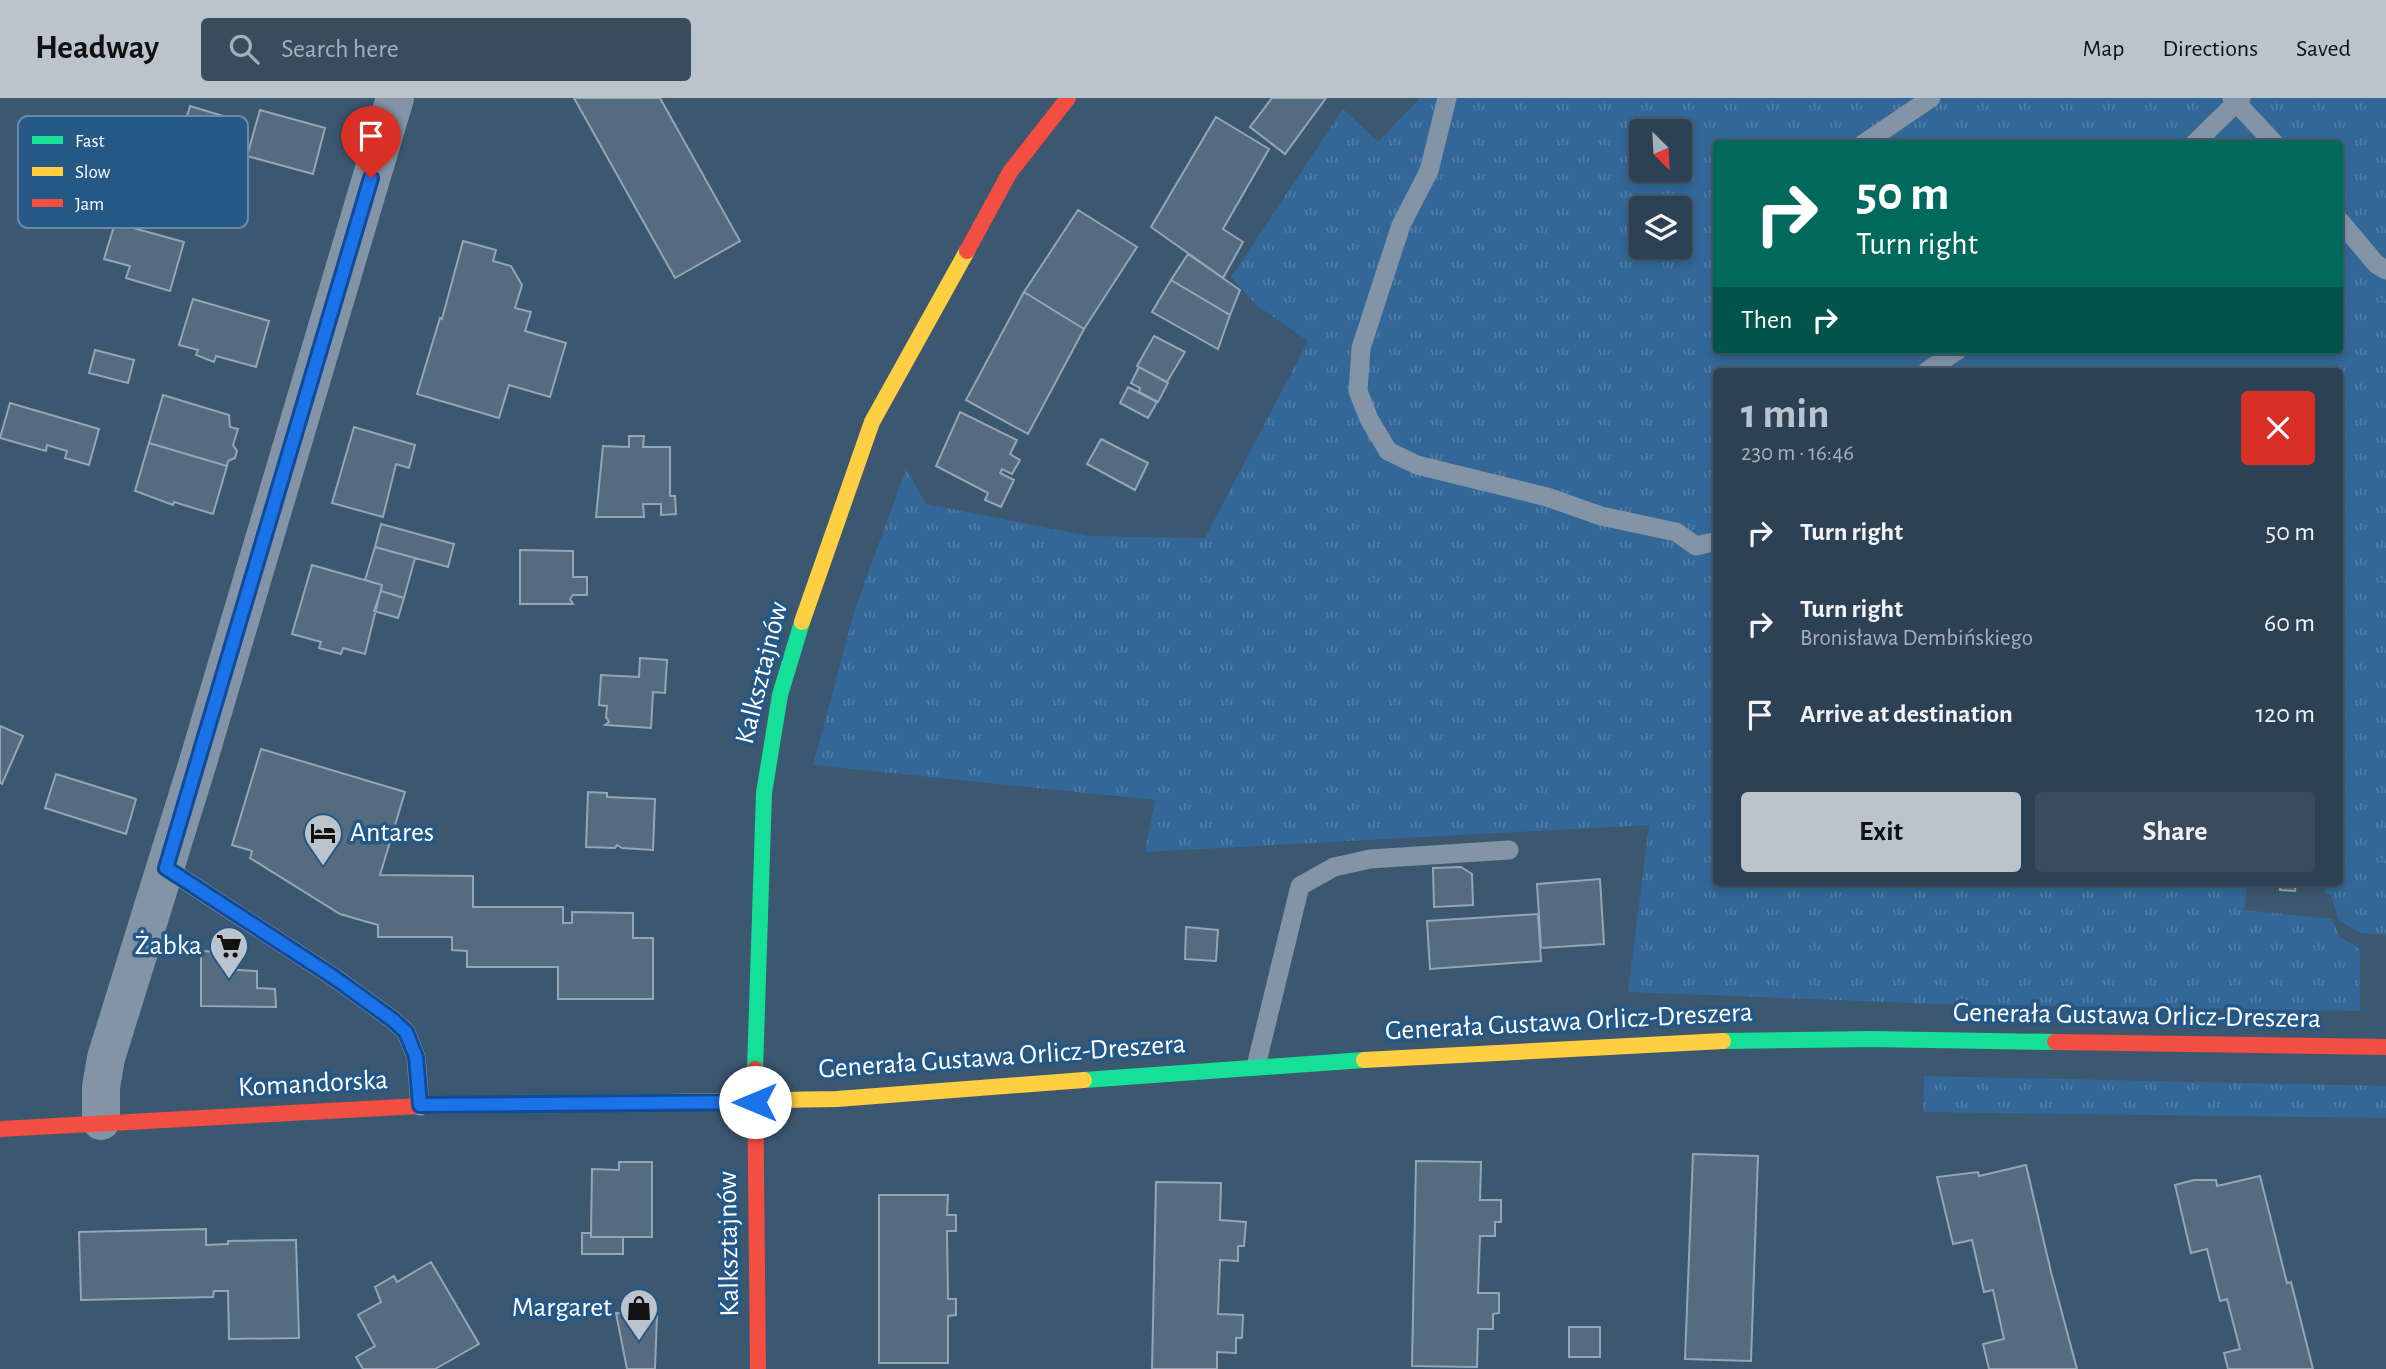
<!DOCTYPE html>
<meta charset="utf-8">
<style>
body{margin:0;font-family:"Alegreya Sans",sans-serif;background:#394c5e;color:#f1f3f6;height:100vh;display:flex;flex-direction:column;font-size:26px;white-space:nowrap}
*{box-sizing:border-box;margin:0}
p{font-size:23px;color:#a7afb8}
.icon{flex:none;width:38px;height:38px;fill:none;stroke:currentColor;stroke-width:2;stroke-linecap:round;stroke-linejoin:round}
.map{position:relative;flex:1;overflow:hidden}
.sheet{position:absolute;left:1713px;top:270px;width:630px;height:518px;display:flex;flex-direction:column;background:#2d4154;border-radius:7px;box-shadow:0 4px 10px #0003,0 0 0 2px #485a6b}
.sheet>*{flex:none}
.top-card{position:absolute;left:1713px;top:42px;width:630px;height:214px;border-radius:7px;box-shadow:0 4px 10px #0003,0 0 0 2px #485a6b;background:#00695c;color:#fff;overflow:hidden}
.needle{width:46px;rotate:156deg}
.tools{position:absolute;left:1629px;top:21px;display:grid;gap:14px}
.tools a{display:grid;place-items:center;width:63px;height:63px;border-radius:7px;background:#2d4154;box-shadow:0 4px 10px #0003,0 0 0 2px #485a6b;font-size:35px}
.pin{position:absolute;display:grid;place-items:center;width:60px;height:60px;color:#fff;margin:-72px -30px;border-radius:50% 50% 50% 0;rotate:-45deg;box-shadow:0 0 7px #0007}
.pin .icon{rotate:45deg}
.me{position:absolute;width:77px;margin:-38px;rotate:270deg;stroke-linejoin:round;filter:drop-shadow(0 0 5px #0008)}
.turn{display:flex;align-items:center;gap:24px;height:147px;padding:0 28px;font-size:32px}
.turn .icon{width:91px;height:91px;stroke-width:2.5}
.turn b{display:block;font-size:49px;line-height:60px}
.then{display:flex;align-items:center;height:66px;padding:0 28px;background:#0003;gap:14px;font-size:26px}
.round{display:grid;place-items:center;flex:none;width:74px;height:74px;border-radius:7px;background:#394c5e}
.headline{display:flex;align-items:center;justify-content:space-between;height:119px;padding:0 28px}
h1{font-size:42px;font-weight:600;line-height:52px;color:#bbc4cd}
.primary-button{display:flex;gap:14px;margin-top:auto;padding:14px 28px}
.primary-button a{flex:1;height:80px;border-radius:7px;background:#bbc4cd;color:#111;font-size:28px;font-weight:600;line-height:80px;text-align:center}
.primary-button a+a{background:#394c5e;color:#f1f3f6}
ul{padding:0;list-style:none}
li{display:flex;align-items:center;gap:21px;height:91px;padding:0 28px}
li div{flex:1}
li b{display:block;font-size:26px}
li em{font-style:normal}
header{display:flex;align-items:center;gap:42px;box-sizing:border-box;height:98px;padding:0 35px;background:#bbc4cd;color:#111}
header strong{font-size:33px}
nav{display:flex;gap:38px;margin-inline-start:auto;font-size:24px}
.search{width:490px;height:63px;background:#394c5e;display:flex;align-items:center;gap:18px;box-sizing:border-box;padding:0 24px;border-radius:7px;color:#a7afb8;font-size:26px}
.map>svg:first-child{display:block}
</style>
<header>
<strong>Headway</strong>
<div class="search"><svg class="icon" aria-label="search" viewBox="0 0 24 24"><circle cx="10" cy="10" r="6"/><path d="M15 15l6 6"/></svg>Search here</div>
<nav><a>Map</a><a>Directions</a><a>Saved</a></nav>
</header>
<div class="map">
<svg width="2386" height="1271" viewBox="0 0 2386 1271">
<defs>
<pattern id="grass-tufts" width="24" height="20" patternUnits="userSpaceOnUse" patternTransform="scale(1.75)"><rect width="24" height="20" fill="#326797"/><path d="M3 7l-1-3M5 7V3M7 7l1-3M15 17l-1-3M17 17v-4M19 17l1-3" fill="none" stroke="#517ea7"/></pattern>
</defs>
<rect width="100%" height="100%" fill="#3c5770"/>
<path fill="url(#grass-tufts)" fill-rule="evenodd" d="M1420,0H2386V837L2361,835L2339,823L2331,797L2325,795L2326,784H2340V273H1717V784H2247L2244,812L2332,821L2340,839L2360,851V913L1940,906L1628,894L1649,727L1145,754L1155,702L813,667L855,511L906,371L926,406L1089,438L1205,440L1308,243L1255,206L1231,179L1343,11L1378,44ZM1642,33H1680V72H1642ZM1717,46H2340V252H1717ZM1642,110H1680V149H1642Z
M1924,978L2386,988V1020L1923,1014Z"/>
<path fill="#556b7f" stroke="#96a5b4" stroke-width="2" d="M574,0H660L740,143L675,180Z
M1272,0H1326L1285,56L1250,29Z
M190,8L223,18L213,52L180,42Z
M260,12L325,30L313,76L247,58Z
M1216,19L1269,51L1223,131L1243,144L1223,180L1151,129Z
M1078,112L1137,149L1084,231L1024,194Z
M115,125L184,144L170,193L126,180L130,168L104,161Z
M463,143L496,152L493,163L511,168L522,187L515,210L531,214L525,233L566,245L550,299L509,287L499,320L417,296L440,220L442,221Z
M1188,156L1240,192L1230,217L1171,182Z
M1171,182L1230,217L1218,251L1152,214Z
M1024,194L1084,231L1028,336L966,302Z
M193,201L269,223L256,269L216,258L214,264L196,257L198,252L179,247Z
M1154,238L1185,254L1167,284L1137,268Z
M95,252L134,262L128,285L89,275Z
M1139,269L1168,285L1158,304L1139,294L1140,290L1131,285Z
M1128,289L1157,304L1148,320L1120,305Z
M163,297L229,317L230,329L238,331L233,347L237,353L235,360L228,363L227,368L149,345Z
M10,305L99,331L89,367L65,360L67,353L47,347L46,353L0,340Z
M960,314L1017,342L1010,356L1020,362L1012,376L1002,371L1000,375L1014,382L1001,409L985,402L988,395L936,368Z
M354,329L415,347L409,370L396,366L383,419L332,405Z
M629,338H644L643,349H670V398H675L676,416L661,417V406H643L644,419H596L603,348L629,349Z
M1101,341L1148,365L1135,392L1087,366Z
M149,345L227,368L213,416L174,404L173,407L135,393Z
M381,426L454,446L448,469L375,449Z
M375,449L415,460L404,500L381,493L382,487L365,482Z
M520,452L573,453V479H587V497H573L570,501L573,506H520Z
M312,467L382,487L365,556L343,550L341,556L319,550L321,544L292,536Z
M381,493L404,500L398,520L374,513Z
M640,560L667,562L665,595L653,594L651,630L605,627L609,624L606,619L607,608L599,607L601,577L639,579Z
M0,628L23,638L2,686L0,685Z
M261,651L405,694L380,777L473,778V809H563V825H572V814L633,815V840H653V901H558V869H467V853L452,852V839H378V827L340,816L250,760L252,753L232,747Z
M56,676L136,701L126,736L45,710Z
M588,694L607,695V699L655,701L653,752L622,750L617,747L615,750L586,749Z
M1461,769L1472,776L1473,807L1434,809L1433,770Z
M1600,781L1604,846L1541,850L1537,786Z
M2280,784H2296L2295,793L2280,792Z
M1538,816L1541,863L1430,871L1427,823Z
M1186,829L1218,832L1216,863L1185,861Z
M201,853L220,854L221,871L257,873V890L275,891L276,909L201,908Z
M1693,1056L1758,1058L1751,1263L1685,1261Z
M1416,1063L1481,1064L1480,1102H1501V1124H1495V1138H1480L1478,1195H1499V1215L1493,1216V1231H1478L1477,1269L1412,1268Z
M619,1064H652V1139H591L592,1071L619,1072Z
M2026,1067L2051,1174L2077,1271H1989L1983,1246L2004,1241L1993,1192L1984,1194L1972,1142L1953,1146L1937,1079L1978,1074L1979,1078Z
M2260,1078L2287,1185L2291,1184L2313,1271H2228L2224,1255L2240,1251L2227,1201L2220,1203L2207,1151L2191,1155L2175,1087L2194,1082H2216L2217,1088Z
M1156,1084L1221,1085L1220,1122L1246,1124L1244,1148H1238V1163L1220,1162L1218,1216L1243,1217L1242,1240H1236V1255L1217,1254V1271H1152Z
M879,1097H948L947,1117H956V1133H947L948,1201H956V1217L948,1218V1265H879Z
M206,1131V1147L228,1146V1143L296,1142L299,1240L229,1241L228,1193H214L213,1199L81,1202L79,1134Z
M582,1135H591V1139H623V1156H582Z
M431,1164L479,1246L435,1271H363L356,1259L375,1248L358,1217L381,1204L375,1189L394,1178L397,1184Z
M616,1215L657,1217L655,1271H627Z
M1569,1229H1600V1259H1569Z"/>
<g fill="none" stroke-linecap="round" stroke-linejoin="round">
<path stroke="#8294a6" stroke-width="19" d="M1447,0L1429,73L1401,127L1361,250L1358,293L1369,321L1388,353L1417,367L1547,399L1601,418L1676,434L1696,448L1717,443
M2232,0L2275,46
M1863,46L1931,0
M2194,46L2241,0
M2340,123L2376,166L2386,172
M1927,273L1958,252
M166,770L335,880L393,922L406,934L416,959L420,1008
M1256,968L1300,788L1334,769L1370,761L1509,752"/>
<path stroke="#8294a6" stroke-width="38" d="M101,1023V989L106,960L198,664L395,0"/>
<path stroke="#16e098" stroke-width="16" d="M1723,943L1871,941L2055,944
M755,971L764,695L780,597L802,524
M1084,982L1364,962"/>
<path stroke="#ffcf43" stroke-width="16" d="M802,524L872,324L967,153
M1364,962L1723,943
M610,1005L837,1001L1084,982"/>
<path stroke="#f24e42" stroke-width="16" d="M967,153L1010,74L1068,0
M2055,944L2386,949
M755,971L758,1271
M0,1031L420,1008L610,1005"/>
</g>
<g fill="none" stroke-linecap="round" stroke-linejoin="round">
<defs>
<path id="route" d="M371,80L166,770L335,880L393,922L406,934L416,959L420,1007L755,1004"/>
</defs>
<use href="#route" stroke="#114b97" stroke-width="18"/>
<use href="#route" stroke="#1a73e8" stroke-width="12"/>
</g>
<defs>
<symbol id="hotel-pin" viewBox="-11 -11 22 30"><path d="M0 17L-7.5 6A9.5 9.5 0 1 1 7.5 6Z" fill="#bbc4cd" stroke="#265886"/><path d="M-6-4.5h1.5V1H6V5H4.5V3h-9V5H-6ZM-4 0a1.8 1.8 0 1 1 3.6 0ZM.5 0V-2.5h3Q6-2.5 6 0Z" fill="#111"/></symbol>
<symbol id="supermarket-pin" viewBox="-11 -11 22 30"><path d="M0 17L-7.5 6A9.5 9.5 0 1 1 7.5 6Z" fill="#bbc4cd" stroke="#265886"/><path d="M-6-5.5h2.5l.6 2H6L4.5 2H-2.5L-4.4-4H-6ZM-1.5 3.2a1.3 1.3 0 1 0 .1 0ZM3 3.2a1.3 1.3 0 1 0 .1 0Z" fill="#111"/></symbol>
<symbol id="shop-pin" viewBox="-11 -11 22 30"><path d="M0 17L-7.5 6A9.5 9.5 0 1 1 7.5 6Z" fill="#bbc4cd" stroke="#265886"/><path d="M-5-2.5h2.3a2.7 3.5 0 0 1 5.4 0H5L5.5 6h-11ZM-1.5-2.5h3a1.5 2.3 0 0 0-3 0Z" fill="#111"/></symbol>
</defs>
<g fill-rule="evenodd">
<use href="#hotel-pin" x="301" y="713" width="44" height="60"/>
<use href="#supermarket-pin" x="207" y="826" width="44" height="60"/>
<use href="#shop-pin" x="617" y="1188" width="44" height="60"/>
</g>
<g text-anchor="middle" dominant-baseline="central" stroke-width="7" stroke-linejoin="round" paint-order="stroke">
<g font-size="28" fill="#fff" stroke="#265886">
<text transform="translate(762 575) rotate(-76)">Kalksztajnów</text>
<text transform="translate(2137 918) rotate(1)">Generała Gustawa Orlicz-Dreszera</text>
<text transform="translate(1569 924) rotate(-3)">Generała Gustawa Orlicz-Dreszera</text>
<text transform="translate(1002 959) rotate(-4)">Generała Gustawa Orlicz-Dreszera</text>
<text transform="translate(313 986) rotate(-3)">Komandorska</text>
<text transform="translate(729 1146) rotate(-91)">Kalksztajnów</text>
</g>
<g font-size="28" fill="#fff" stroke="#265886" text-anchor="end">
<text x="350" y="735" text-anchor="start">Antares</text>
<text x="202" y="848">Żabka</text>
<text x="612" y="1210">Margaret</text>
</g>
</g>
<rect x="18" y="18" width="230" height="112" rx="10" fill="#265886" stroke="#678aaa" stroke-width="2"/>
<rect x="32" y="38" width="31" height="8" fill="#16e098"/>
<rect x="32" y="69" width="31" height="9" fill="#ffcf43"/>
<rect x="32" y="101" width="31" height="8" fill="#f24e42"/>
<g font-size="19" fill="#fff">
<text x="75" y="49">Fast</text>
<text x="75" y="80">Slow</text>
<text x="75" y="112">Jam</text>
</g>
</svg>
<div class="tools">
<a><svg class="needle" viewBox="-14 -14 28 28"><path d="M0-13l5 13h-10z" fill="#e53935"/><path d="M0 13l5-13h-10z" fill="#a7afb8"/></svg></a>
<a><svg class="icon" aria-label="layers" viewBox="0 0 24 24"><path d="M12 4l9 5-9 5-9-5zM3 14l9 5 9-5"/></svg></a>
</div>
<div class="pin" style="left:371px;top:80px;background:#d93025"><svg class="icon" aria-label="arrive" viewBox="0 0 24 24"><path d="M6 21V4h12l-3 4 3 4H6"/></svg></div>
<svg class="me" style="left:755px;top:1004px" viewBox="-20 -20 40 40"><circle r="19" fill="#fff"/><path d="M0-13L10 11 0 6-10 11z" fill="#1a73e8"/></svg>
<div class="top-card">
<div class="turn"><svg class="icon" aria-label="right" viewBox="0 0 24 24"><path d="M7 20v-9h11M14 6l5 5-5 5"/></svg><div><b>50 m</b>Turn right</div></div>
<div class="then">Then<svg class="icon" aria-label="right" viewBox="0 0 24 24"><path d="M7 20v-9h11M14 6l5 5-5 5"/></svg></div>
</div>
<section class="sheet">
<div class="headline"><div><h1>1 min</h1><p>230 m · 16:46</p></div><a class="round" style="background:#d93025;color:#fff"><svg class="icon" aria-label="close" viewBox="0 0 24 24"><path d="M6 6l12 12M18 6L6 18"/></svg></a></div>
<ul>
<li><svg class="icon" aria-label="right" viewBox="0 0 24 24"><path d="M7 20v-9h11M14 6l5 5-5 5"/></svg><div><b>Turn right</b></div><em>50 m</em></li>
<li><svg class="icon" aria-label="right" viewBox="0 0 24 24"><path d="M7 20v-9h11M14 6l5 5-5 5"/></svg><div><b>Turn right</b><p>Bronisława Dembińskiego</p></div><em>60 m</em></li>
<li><svg class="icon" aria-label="arrive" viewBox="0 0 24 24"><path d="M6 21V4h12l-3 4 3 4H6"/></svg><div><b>Arrive at destination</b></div><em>120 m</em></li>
</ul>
<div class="primary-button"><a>Exit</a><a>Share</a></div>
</section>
</div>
